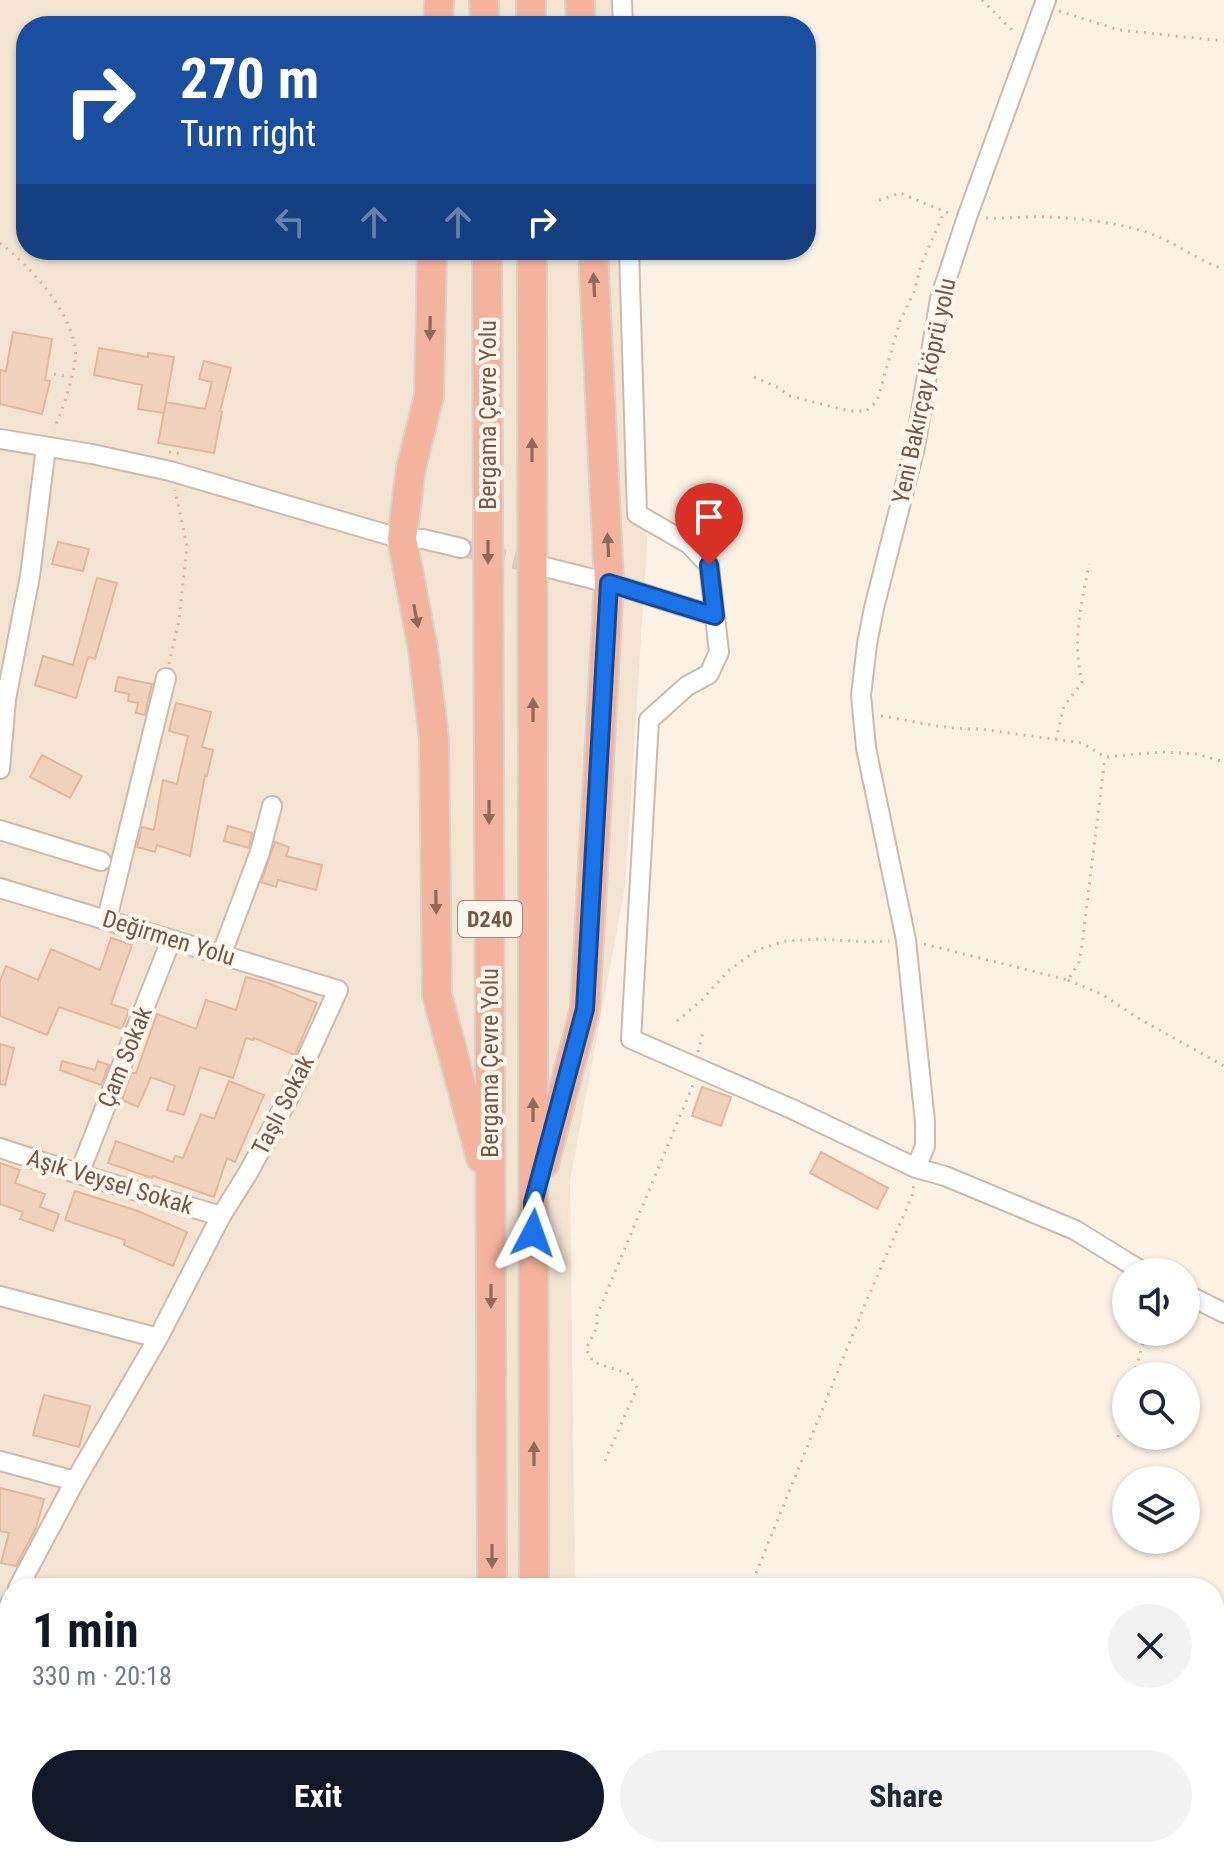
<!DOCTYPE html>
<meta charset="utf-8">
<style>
body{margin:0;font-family:"Roboto Condensed",sans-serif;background:#f2f2f3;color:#1f2937;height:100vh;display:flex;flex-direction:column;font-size:30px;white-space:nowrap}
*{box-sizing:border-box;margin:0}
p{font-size:26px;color:#747a83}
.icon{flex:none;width:44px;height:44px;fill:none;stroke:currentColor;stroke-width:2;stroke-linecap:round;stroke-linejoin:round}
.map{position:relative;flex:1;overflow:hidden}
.details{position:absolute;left:0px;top:1578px;width:1224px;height:280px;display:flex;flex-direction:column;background:#fff;border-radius:32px 32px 0 0;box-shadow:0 2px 6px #0004}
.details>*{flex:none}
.top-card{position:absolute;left:16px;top:16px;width:800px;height:244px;border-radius:32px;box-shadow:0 2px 6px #0004;background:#1a4fa0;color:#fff;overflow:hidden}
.fabs{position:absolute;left:1112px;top:1258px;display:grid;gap:16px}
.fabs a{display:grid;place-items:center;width:88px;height:88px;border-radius:50%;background:#fff;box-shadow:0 2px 6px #0004;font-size:40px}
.pin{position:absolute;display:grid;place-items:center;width:68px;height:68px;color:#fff;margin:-82px -34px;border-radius:50% 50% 50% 0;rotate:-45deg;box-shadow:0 0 8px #0007}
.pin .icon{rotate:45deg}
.me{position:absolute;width:88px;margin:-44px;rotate:4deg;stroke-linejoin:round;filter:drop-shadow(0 0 6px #0008)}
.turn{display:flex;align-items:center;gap:28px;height:168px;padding:0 32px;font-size:36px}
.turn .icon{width:104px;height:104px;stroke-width:2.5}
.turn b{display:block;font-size:56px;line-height:68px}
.lanes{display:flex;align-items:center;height:76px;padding:0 32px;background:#0003;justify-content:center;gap:40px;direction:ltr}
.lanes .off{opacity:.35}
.round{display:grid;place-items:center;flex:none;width:84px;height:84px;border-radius:42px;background:#f2f2f3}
.headline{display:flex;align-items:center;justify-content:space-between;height:136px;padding:0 32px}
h1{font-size:48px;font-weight:700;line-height:60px;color:#111827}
.action{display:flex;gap:16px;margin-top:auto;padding:16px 32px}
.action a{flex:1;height:92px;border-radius:48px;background:#111827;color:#fff;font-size:32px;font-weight:700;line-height:92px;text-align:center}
.action a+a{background:#f2f2f3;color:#1f2937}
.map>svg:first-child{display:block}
</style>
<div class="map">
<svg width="1224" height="1858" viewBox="0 0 1224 1858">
<rect width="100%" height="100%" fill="#fbf2e4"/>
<path fill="#f3e4d2" d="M0,0H626L627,26H26V250H636L647,545L625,887L570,1181L575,1588H10V1848H576V1858H0Z"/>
<path fill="#f0d1bc" stroke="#e2b89d" stroke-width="2" d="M13,332L52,339L45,380L50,381L42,414L0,404V370L6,371Z
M99,348L148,357V353L174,357L164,413L138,409L142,385L94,375Z
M204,361L231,368L220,411L222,412L214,453L158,443L166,402L205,409L212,382L199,379Z
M58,542L89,549L83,571L52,564Z
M97,578L117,583L95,659L88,657L76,698L35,685L43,656L73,665Z
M118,677L152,684L145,715L136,713L138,703L128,701L129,694L115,691Z
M176,703L211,712L202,747L213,750L207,776L205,775L190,856L157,845L155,852L137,847L142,827L154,830L163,780L177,784L188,736L169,731Z
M42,755L82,776L70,798L30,777Z
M228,826L252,833L249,848L224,841Z
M275,842L289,847L286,856L322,865L316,890L278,880L276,887L261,882Z
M111,938L132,945L111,1004L129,1010L122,1029L59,1007L47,1035L0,1016V981L6,966L38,980L51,949L100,970Z
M246,977L268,983L317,1003L295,1055L254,1038L253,1040L246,1038L233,1078L200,1067L184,1115L167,1110L175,1086L151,1077L138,1107L122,1100L131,1073H136L157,1014L196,1029L206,1000L236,1010Z
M0,1044L14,1048L5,1085L0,1084Z
M62,1061L95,1070L98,1061L109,1065L101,1085L60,1070Z
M229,1081L264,1095L235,1162L227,1158L214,1197L153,1176L152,1178L108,1163L116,1141L173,1162L175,1156L183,1158L201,1114L214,1119Z
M702,1087L731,1097L721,1126L692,1116Z
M821,1152L888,1188L877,1209L810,1173Z
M0,1163L20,1170L15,1183L45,1194L40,1207L59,1214L53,1231L20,1219L23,1212L0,1204Z
M75,1191L138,1211L187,1232L173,1266L124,1245L125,1240L65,1220Z
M44,1395L90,1406L79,1447L33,1435Z
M0,1488L44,1499L36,1528L16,1566L1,1563L9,1533L0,1531Z"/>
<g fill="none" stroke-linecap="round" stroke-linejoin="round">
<path stroke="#d9ccbe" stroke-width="18" stroke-dasharray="18 9" stroke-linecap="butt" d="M461,548L540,566"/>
<defs>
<path id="minor" d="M622,0L623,26
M629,250L637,514L689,544L709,565L719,652L709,674L687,686L649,720L631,1039L792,1109L916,1168L945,1176L1075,1230L1143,1272
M0,439L92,454L170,471L402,539H423L461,548
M545,567L609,583L715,616
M6,699L30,576L46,447
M0,769L6,699L1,689
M0,830L101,861
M0,888L338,990L290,1095L248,1173L221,1216L158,1338L75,1481L18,1588
M107,919L166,678
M222,953L260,852L272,806
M0,1148L79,1174L221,1216
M916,1168L925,1146V1122L906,940L866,748L861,695L867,644L874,608L915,447L940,299L967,217L1046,0
M79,1174L171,940
M1186,1294L1224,1313
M0,1296L158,1338
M0,1461L75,1481
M0,1623L10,1604
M0,1637L10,1645
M105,1848L115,1858
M64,1858L69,1848"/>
<path id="highway" d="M484,0L485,26
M531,0V26
M580,0L581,26
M438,26L439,0
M432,250L429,396L411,468L402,539L423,649L434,739L437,995L481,1158
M487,250L492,1588
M532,250L534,1588
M544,1164L585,1009L609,583L593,250
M534,1848V1858
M492,1858V1848"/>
</defs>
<use href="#minor" stroke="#ccbaab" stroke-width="22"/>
<use href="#highway" stroke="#d8d1cc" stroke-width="32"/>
<path stroke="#d5b49f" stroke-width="3" stroke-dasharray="2 6" stroke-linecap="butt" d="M982,0L1016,34
M1059,11L1119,30L1224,41
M879,200L900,193L951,214
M986,218C1006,219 1027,216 1048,217C1076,218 1119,223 1146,232C1174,241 1196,260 1224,269
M0,243C31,267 67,307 75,346C79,364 62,412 54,429
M54,374L70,377
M754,377L777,387L790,396L849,411H866L877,401L900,321L914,292L921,265L944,212
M169,452L183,454
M169,664L179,620L187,546L175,490
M881,716C914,721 947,730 980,729L1082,743L1105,757L1162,752L1197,754L1224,762
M1056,740L1064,706L1082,683C1072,638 1081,608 1089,564
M924,944L1068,980L1079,962L1082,945L1105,757
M1068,980L1103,995L1138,1018L1224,1066
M677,1021L703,999L728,971L757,950L786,941L819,939L869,942L889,941
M698,1052L703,1032
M1134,1376L1146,1332
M1118,1437L1126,1408
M605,1461L637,1388L629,1374L593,1362L586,1349L597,1327V1315L693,1085
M750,1588L866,1302L912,1196L914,1184
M595,1848L616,1858
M901,1858L903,1848"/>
<use href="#minor" stroke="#fff" stroke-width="18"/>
<use href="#highway" stroke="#f4b39c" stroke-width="28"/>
</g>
<defs><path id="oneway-solid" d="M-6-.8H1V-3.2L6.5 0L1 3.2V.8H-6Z" transform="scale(2)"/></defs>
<g fill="#8d6b5a">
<use href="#oneway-solid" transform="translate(594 285) rotate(-93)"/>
<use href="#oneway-solid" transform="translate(430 328) rotate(91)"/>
<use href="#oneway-solid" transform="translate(532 450) rotate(-90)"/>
<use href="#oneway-solid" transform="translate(608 545) rotate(-93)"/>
<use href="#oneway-solid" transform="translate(488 552) rotate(90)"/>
<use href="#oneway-solid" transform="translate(416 616) rotate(79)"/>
<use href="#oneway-solid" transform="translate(533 710) rotate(-90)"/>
<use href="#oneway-solid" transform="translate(489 812) rotate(90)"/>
<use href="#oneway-solid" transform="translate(436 902) rotate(89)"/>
<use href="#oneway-solid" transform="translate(533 1110) rotate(-90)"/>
<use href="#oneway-solid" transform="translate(491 1296) rotate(90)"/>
<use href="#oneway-solid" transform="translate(534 1454) rotate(-90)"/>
<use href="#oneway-solid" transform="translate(492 1556) rotate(90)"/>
</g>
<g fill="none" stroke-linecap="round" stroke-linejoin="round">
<defs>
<path id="route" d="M533,1233V1203L585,1009L609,583L715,616L709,565"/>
</defs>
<use href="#route" stroke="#114b97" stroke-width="20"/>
<use href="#route" stroke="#1a73e8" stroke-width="14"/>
</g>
<g text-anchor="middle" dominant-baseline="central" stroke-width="8" stroke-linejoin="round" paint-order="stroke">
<rect fill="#fef6ea" stroke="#9d887a" stroke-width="2" x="458" y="901" width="64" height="36" rx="6"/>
<g font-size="22" font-weight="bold" fill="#73594a">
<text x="490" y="919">D240</text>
</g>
<g font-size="24" fill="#73594a" stroke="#fef6ea">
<text transform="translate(924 391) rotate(-78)">Yeni Bakırçay köprü yolu</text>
<text transform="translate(488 415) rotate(-90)">Bergama Çevre Yolu</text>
<text transform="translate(169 938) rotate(17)">Değirmen Yolu</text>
<text transform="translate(125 1057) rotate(-68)">Çam Sokak</text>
<text transform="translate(490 1063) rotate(-90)">Bergama Çevre Yolu</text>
<text transform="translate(283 1105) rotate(-63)">Taşlı Sokak</text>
<text transform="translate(110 1182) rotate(17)">Aşık Veysel Sokak</text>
</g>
</g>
</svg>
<div class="fabs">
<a><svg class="icon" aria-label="sound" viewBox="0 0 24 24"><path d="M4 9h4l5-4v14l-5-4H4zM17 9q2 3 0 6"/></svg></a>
<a><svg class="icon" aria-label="search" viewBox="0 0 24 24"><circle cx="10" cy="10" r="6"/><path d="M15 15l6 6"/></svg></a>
<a><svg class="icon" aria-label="layers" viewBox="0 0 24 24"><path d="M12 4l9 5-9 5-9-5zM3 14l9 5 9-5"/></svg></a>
</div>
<div class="pin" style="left:709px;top:565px;background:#d93025"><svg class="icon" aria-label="arrive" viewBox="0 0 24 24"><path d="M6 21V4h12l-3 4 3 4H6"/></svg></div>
<svg class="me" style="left:533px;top:1233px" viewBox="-20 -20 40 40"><path d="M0-17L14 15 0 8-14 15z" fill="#1a73e8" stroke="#fff" stroke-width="4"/></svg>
<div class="top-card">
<div class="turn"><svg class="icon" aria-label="right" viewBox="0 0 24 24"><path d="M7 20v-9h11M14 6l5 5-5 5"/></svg><div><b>270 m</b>Turn right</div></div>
<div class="lanes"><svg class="icon off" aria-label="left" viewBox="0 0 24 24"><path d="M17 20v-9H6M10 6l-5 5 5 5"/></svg><svg class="icon off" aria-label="ahead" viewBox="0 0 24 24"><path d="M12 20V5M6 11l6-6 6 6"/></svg><svg class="icon off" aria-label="ahead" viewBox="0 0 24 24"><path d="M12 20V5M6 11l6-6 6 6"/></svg><svg class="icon" aria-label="right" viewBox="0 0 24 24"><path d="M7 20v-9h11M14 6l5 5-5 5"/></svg></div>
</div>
<section class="details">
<div class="headline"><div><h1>1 min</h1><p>330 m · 20:18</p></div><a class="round"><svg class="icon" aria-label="close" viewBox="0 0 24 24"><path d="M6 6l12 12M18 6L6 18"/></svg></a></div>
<div class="action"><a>Exit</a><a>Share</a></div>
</section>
</div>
